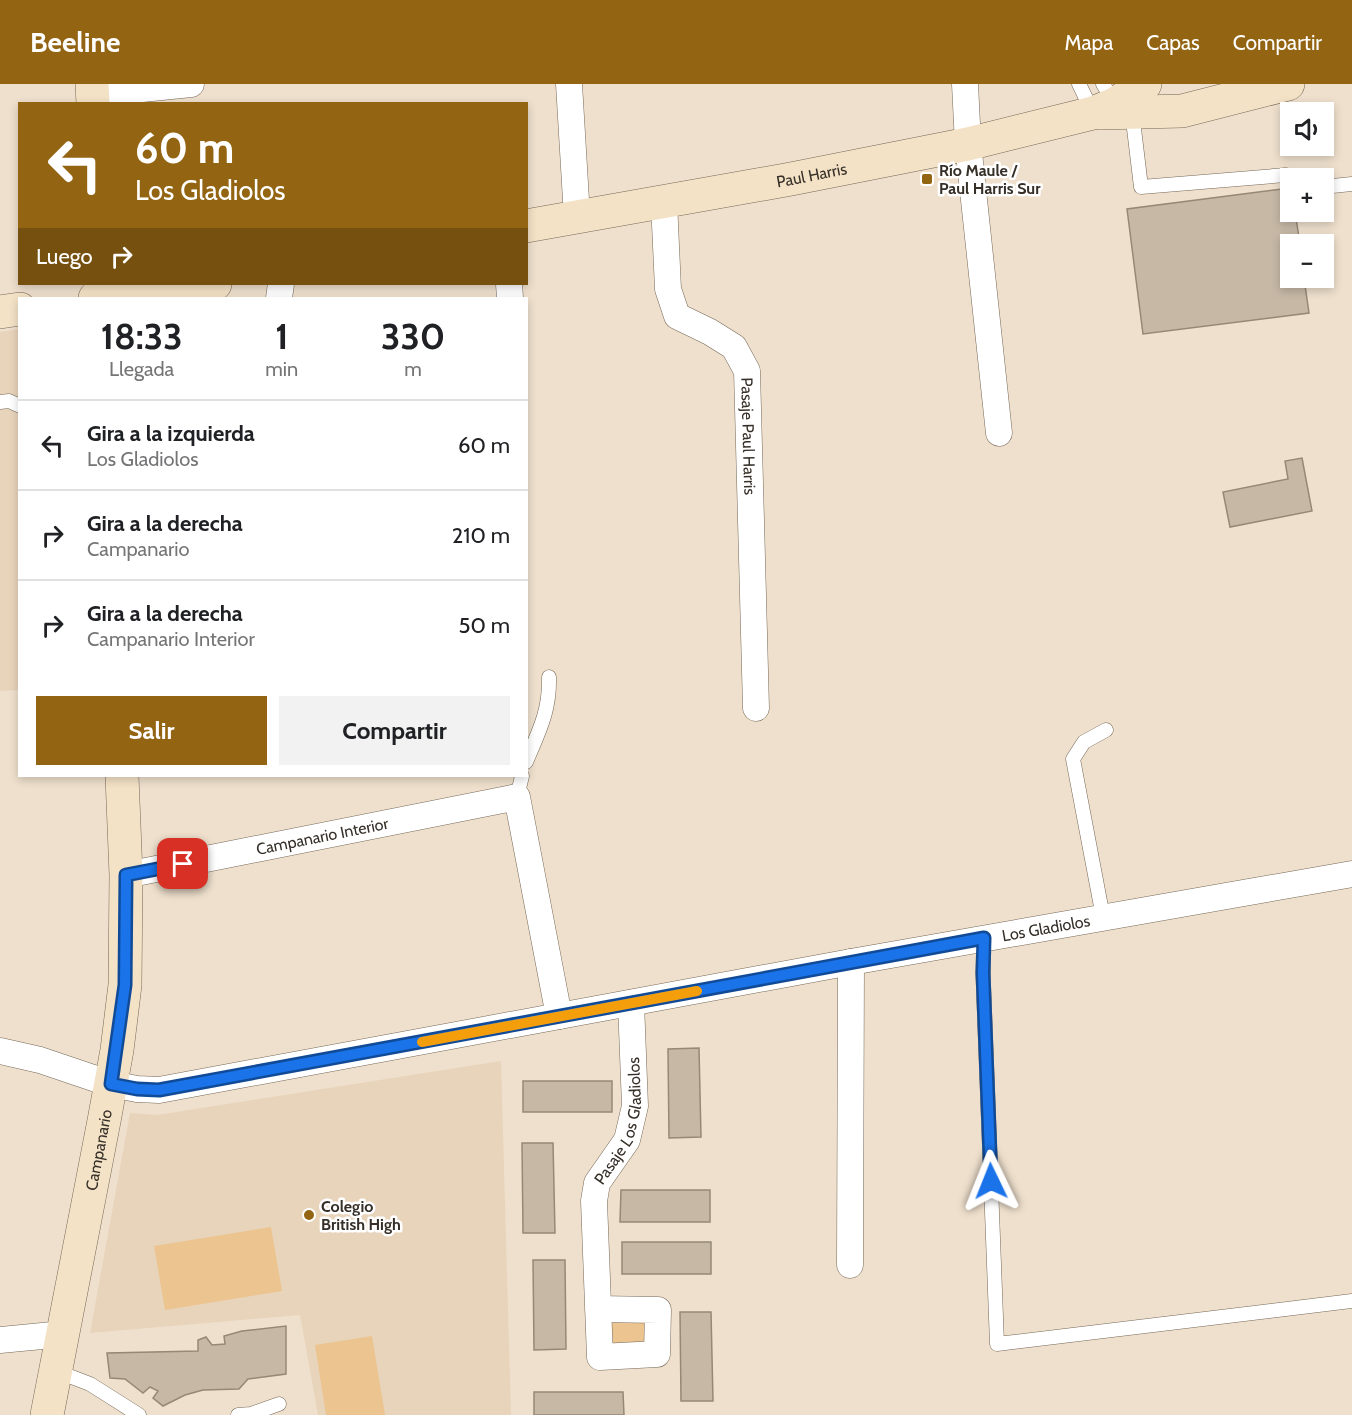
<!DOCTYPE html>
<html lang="es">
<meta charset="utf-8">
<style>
body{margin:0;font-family:Cabin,sans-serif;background:#f2f2f2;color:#202124;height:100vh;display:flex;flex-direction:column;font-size:22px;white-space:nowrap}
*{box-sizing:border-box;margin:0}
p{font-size:20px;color:#757577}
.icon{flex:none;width:33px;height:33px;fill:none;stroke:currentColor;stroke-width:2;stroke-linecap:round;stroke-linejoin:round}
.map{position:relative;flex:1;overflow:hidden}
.drawer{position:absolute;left:18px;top:213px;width:510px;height:480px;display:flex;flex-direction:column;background:#fff;border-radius:0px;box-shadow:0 3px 9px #0003}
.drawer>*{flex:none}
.banner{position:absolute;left:18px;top:18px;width:510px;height:183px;border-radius:0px;box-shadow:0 3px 9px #0003;background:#936412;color:#fff;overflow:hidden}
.buttons{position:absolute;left:1280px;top:18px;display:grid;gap:12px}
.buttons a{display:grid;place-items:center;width:54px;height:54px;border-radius:0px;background:#fff;box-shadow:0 3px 9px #0003;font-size:30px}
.pin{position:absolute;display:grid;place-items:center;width:51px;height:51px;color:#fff;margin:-26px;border-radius:12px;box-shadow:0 3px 9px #0006}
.me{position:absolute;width:66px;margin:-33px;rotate:358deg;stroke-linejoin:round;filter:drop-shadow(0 0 4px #0008)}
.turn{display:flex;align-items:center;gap:21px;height:126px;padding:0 18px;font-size:27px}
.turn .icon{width:78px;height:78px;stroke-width:2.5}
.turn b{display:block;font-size:42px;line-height:51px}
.then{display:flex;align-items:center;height:57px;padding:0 18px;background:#0003;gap:12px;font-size:22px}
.eta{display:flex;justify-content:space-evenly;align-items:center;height:102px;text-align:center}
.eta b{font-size:36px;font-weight:700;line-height:42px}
.button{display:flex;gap:12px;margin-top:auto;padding:12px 18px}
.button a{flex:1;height:69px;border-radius:0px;background:#936412;color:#fff;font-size:24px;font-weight:700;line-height:69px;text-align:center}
.button a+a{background:#f2f2f2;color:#202124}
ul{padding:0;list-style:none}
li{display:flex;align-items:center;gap:18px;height:90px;padding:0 18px;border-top:2px solid #e0e0e0}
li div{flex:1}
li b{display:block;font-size:22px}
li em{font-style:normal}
header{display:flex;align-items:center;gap:36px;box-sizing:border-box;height:84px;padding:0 30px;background:#936412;color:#fff}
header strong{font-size:28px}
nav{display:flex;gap:33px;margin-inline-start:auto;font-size:21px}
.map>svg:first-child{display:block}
</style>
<header>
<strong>Beeline</strong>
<nav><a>Mapa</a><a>Capas</a><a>Compartir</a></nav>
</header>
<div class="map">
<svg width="1352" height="1331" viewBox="0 0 1352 1331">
<rect width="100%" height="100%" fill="#efe0cd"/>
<path fill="#e8d4bb" d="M19,245V606L0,607V248Z
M501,977L511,1331H318L300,1231L90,1249L130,1029L157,1031Z"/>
<path fill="#ebc490" d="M271,1143L282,1207L165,1226L154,1162Z
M598,1225L658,1226L657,1270L600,1273Z
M372,1252L385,1331H326L315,1261Z"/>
<path fill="#c7b8a6" stroke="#958876" stroke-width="1.5" d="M1290,104V128H1295L1300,160H1290V194H1304L1309,229L1143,250L1127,125Z
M1302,374L1312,427L1230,443L1223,408L1288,395L1285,377Z
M699,964L701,1053L669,1054L668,965Z
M523,997H612V1028H523Z
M522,1059H553L555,1149H523Z
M621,1106H710V1138H620Z
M622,1158H711V1190H622Z
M533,1176H565L566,1265L534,1266Z
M680,1228H711L713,1317H681Z
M286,1242V1290L248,1295L239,1305L203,1306L185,1311L163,1322L153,1314L158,1307L150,1303L143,1309L125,1295L110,1294L107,1269L198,1267V1256L206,1253L212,1261L225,1260L224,1252L242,1247Z
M534,1308H623L624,1331H534Z"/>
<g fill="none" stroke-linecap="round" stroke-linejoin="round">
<defs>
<path id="lane" d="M1079,0L1093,29
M1103,0L1115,20
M1132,28L1141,103L1286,91L1293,94
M1323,103L1352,100
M0,318L9,317L20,322
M526,678C539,647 550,627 549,593
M517,713L522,692
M1103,833L1073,675L1084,658L1106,646
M984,854L983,889L997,1260L1352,1217
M56,1287L90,1300L139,1331
M238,1331L251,1330L279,1320"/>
<g id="street">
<path d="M569,0L577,133"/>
<path d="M965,0L968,60L999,349"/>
<path d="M93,10L191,0"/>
<path id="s1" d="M664,118L668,205L677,232L710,248L734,263L747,287L756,624"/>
<path d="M509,200L510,214"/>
<path d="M279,214L281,200"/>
<path id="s2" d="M126,791L517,713L559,932"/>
<path id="s3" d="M0,967L40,976L111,1000L137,1005L159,1006L851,878L1352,790"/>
<path d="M850,1181L851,878"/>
<path id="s4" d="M598,1225L658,1226L657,1270L600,1273L594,1117L597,1099L627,1056L635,1022L631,919"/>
<path d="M0,1256L63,1250"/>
</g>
<g id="secondary">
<path d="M92,0L93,20"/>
<path d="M1101,29L1182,27L1288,0"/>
<path id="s5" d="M526,142L791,95L968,60L1093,29L1115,20L1145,0"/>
<path d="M95,214L215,200"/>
<path d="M0,228L20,225"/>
<path id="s6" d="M47,1331L104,1037L117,966L125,901L126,791L122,692"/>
</g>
</defs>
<use href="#lane" stroke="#756857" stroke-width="15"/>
<use href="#street" stroke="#756857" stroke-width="27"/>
<use href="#secondary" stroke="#756857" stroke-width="34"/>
<use href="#lane" stroke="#fff" stroke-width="14"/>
<use href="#street" stroke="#fff" stroke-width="26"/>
<use href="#secondary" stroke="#f4e2c6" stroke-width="33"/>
</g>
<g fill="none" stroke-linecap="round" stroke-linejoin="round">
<defs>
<path id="route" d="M183,780L126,791L125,901L111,1000L137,1005L159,1006L984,854L983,889L991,1097"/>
</defs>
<use href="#route" stroke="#114b97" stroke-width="15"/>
<use href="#route" stroke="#1a73e8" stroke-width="10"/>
<path stroke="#f59e0b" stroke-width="10" d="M422,958L697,907"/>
</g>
<g fill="#936412" stroke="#fff" stroke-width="2">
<rect x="921" y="89" width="12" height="12" rx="3"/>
<circle cx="309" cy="1131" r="6"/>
</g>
<g text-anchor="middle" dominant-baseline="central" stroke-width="5" stroke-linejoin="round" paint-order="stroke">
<g font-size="16" font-weight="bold" fill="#352f28" stroke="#fff" text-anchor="start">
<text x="939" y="86">Río Maule /<tspan x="939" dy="18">Paul Harris Sur</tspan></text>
<text x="321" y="1122">Colegio<tspan x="321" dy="18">British High</tspan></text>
</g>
<g font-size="16" fill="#352f28" stroke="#fff">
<text stroke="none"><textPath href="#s5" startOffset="290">Paul Harris</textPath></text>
<text stroke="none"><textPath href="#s1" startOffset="273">Pasaje Paul Harris</textPath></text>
<text stroke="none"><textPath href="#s2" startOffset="200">Campanario Interior</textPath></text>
<text stroke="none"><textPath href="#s3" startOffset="1066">Los Gladiolos</textPath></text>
<text stroke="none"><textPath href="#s4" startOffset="404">Pasaje Los Gladiolos</textPath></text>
<text stroke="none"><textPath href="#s6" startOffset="270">Campanario</textPath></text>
</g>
</g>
</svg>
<div class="buttons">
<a><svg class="icon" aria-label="sound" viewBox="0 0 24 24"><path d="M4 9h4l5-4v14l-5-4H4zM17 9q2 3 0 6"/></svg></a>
<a>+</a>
<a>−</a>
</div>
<div class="pin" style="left:183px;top:780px;background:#d93025"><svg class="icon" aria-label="arrive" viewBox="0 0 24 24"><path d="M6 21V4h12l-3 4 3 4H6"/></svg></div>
<svg class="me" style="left:991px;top:1097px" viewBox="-20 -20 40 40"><path d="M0-17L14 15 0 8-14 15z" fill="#1a73e8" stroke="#fff" stroke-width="4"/></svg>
<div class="banner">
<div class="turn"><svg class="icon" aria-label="left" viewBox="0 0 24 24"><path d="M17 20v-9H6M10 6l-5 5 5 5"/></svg><div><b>60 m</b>Los Gladiolos</div></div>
<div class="then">Luego<svg class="icon" aria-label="right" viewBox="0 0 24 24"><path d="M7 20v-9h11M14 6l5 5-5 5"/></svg></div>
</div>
<section class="drawer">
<div class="eta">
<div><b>18:33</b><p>Llegada</p></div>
<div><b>1</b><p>min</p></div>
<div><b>330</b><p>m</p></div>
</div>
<ul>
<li><svg class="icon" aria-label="left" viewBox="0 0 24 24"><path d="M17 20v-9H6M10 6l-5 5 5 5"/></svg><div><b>Gira a la izquierda</b><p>Los Gladiolos</p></div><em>60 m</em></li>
<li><svg class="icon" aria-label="right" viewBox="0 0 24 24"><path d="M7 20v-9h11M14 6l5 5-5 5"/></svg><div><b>Gira a la derecha</b><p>Campanario</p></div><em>210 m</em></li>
<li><svg class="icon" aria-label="right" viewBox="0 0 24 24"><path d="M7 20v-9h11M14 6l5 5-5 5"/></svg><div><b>Gira a la derecha</b><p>Campanario Interior</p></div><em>50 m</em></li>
</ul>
<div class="button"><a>Salir</a><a>Compartir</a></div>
</section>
</div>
